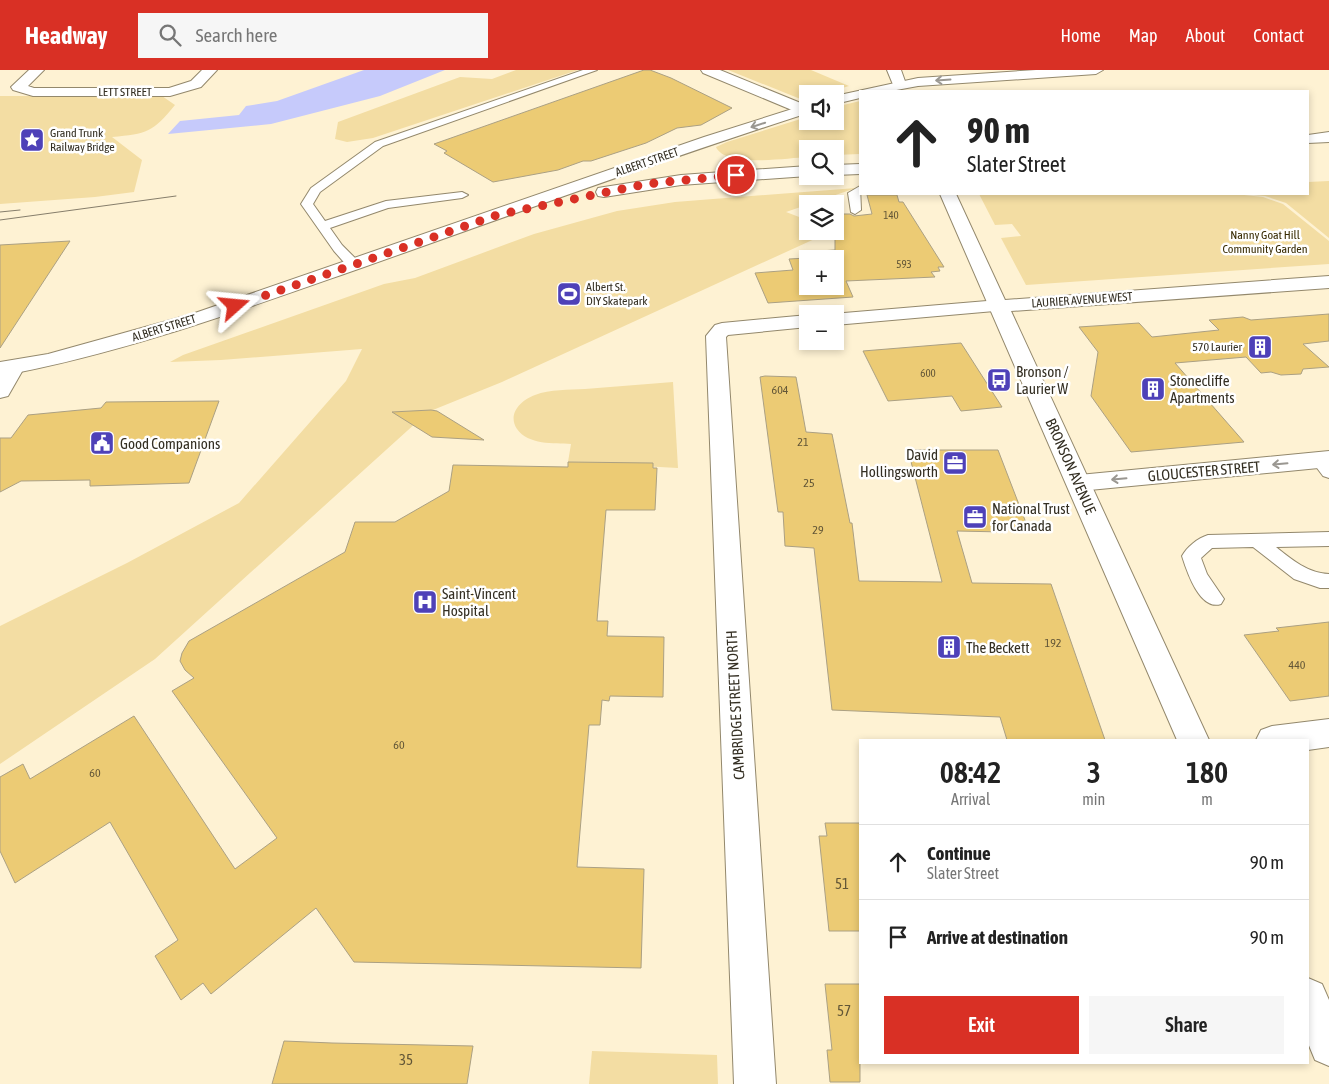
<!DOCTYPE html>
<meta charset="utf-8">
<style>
body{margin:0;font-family:"Asap Condensed",sans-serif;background:#f6f6f6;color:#222;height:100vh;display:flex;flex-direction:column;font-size:19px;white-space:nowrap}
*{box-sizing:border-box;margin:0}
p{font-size:16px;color:#767676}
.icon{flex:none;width:28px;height:28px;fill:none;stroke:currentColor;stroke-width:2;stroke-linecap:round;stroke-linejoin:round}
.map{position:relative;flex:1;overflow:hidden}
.side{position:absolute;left:859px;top:669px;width:450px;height:325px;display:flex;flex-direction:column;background:#fff;border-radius:0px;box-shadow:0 2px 8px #0003}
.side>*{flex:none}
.hud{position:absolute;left:859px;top:20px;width:450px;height:105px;border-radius:0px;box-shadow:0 2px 8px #0003;background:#fff;color:#222;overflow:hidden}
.fabs{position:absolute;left:799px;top:15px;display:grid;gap:10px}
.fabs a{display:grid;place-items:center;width:45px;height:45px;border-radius:0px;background:#fff;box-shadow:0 2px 8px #0003;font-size:25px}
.pin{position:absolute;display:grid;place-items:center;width:42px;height:42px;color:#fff;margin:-21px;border:2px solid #fff;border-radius:50%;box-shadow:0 1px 5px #0007}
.me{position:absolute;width:55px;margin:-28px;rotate:72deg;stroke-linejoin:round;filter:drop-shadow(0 0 4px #0008)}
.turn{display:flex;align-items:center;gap:18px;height:105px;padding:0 25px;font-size:22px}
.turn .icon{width:65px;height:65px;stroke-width:2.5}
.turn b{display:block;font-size:35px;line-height:42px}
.eta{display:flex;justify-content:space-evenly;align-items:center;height:85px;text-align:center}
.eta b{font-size:30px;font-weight:600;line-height:35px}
.action{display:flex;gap:10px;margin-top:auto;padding:10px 25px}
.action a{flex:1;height:58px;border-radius:0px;background:#d93025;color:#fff;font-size:20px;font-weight:600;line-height:58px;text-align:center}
.action a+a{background:#f6f6f6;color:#222}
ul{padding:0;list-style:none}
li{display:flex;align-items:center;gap:15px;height:75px;padding:0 25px;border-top:1px solid #e0e0e0}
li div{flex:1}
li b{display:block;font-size:19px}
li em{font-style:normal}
header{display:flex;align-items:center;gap:30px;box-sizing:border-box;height:70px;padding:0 25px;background:#d93025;color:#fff}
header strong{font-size:24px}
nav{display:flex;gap:28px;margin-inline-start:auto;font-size:18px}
.search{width:350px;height:45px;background:#f6f6f6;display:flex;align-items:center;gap:12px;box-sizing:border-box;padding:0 18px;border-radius:0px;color:#767676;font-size:19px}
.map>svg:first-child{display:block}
</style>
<header>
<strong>Headway</strong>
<div class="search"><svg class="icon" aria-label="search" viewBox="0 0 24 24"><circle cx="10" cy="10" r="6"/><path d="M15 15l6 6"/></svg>Search here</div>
<nav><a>Home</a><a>Map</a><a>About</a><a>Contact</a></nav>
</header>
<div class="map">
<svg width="1329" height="1014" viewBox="0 0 1329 1014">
<rect width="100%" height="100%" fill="#fef2d3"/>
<path fill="#f3dda3" d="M516,0H578L373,68L347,72L335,69L338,52L460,7L492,9Z
M728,0H811L849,16L822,24H808L807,28L803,30Z
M0,26H162L175,35C153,62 147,64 112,67L142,90L134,122L95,127L0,134Z
M860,31V84L835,85V79H808L807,87C788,88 725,98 716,77L727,72L807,47L808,51H835V37Z
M1329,111V168L1286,133L1265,126L1243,124H1308V112Z
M856,118L786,142L807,150L808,161H832L502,312L428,342L155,589L0,694V556L127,493L239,433L346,311L362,279L221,290L170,292L183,285L384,214L415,208L534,164L617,141L675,132Z
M979,124H1235L1263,127L1283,134L1329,171V194L1026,215L1001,168L1021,166L1012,154L995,155Z
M673,312L678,398L568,392L571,374C554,373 528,375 517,359C507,344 521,330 535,325C550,319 569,320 585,319C614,317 644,314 673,312Z
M592,981L717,985L718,1014H589Z"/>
<path fill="#c6cafb" d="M364,0H445L380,26L271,54L168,64L180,51L239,45L246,36L277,31Z"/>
<path fill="#eccb74" stroke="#aba083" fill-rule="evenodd" d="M644,0H650L671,8L732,38L701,55L677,58L646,73L591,91H583L558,100L493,112L444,83L447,81L434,74Z
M867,125H897L899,132H903L944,197H938L940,201L931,202L935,207L846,211L853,227L768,233L755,203L793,200L789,189L807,188L804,182L835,180V144H850L854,146L872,144ZM808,189H835V216H808Z
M70,171L0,278V175Z
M1329,244V271L1303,274L1329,297L1303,299L1301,304L1281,305L1271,302L1261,303L1246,287L1175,293L1244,372L1131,382L1091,326L1098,282L1079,257L1139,253L1152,267L1219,260L1209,250L1243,247L1251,250Z
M961,273L1002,337L961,341L952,326L888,331L863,281Z
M765,306L796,307L806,362L832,364L850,453H852L859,511L942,512L908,380H998L1028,458L1002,457L1003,462L957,461L972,513L1051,514L1105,670H1007L1000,647L832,640L814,478L785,476L783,442H778L760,307Z
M219,331L189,413L90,416V410L21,411L0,422V368H11L28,345L101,338L106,332Z
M431,340L437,341L484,370L432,367L392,342Z
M568,392L653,393V398H657L655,440H606L597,551H608L607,566L664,567L663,627L610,626L609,631L602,630L600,655H589L577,797L644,799L641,898L354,892L316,838L211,924L203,913L181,930L155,886L178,870L110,752L15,813L0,781V707L23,694L30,709L134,646L235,799L277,768L172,621L194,608L185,600L180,591L182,583L189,571L345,482L355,452H395L449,421L453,395L568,397Z
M1329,552V626L1290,631L1244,565L1279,561L1276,558Z
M825,753H860V861H829L819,766H827Z
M825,914H860V1012H830L827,980H832Z
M284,971L332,973L473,976L467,1014H272Z"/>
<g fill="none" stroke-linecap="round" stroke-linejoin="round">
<defs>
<path id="service" d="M583,0H597L383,76L320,122L313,134L325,151L386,131L462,122L468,125L462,128L388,138L330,158L342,175L359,192L360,195L359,198H349L334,181L301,134L311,118L375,72Z
M860,116L861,140L855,144L851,142L848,123Z
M1319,385L1325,386L1329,391V408L1323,406L1311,390L1313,386Z
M1329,462V476L1276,477C1292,490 1308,503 1329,504V518H1320L1294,509L1253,477L1212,478L1201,488L1207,504L1224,529L1221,534C1200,541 1187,502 1182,486C1187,477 1198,468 1208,465Z"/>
<path id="minor" d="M29,0H44L28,16L34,18H169L191,11L202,0H217L201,17L170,26H33L13,20L11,17Z
M701,0H720L808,36V43H799L703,3Z
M887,0H901L906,14L904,17H894Z
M999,230L1006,232L1009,236L1006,240L835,255V244H832Z
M808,245V257L728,265L726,267L776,1014H734L706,266L715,255L722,253Z
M13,291L21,293L24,298L8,326L0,328V302L5,293Z
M1329,381V397L1079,421L1070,419L1067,413L1070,407L1079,405Z
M1329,649V677L1308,680V670H1256L1261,660L1272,656Z"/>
<path id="secondary" d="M1036,0H1103L1096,4L918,16L891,21H860V28L835,34V26L918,8Z
M808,34V43C659,91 511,145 364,197C244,239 125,283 0,306V292L48,284L192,244L704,67Z
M1329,62V72L1308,73V65Z
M860,94V104L835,105V95Z
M808,96V106L681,115L604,127L598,126L596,122L598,118L604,117L681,105Z
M940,124H956L1005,230L1329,206V218L1011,241L1209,670H1177Z
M1308,908L1322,914L1329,930V996L1315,990L1308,973Z"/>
</defs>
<use href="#service" stroke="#93886c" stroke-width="2"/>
<use href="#minor" stroke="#93886c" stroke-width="2"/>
<use href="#secondary" stroke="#93886c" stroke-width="2"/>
<use href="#service" fill="#fff" fill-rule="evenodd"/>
<use href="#minor" fill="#fff" fill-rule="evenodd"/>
<use href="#secondary" fill="#fff" fill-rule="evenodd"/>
<path stroke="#867e6b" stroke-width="1" d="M0,142L20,140
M0,150L176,126"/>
</g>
<defs><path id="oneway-shaft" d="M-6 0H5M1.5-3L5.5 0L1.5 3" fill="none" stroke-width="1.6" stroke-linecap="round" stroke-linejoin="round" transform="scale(1.25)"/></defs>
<g stroke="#9a9791">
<use href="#oneway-shaft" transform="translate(943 10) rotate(176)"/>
<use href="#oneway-shaft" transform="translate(758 55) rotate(162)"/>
<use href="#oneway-shaft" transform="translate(1280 394) rotate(175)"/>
<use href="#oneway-shaft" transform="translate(1119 409) rotate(175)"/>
</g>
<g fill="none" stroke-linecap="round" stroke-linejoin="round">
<path stroke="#d93025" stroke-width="9" stroke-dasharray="0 16.2" d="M235,236L497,145L646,114L736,105"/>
</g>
<defs>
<symbol id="sight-square" viewBox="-11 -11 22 22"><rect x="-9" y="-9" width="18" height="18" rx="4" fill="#4e41b8" stroke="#fff"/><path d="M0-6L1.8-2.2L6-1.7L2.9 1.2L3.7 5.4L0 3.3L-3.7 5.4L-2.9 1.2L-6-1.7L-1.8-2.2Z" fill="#fff"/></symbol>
<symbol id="stadium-square" viewBox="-11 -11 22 22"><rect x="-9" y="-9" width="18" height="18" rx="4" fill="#4e41b8" stroke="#fff"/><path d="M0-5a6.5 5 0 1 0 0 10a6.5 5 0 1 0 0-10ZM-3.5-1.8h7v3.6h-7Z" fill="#fff"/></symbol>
<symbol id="building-square" viewBox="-11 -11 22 22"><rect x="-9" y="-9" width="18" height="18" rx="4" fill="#4e41b8" stroke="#fff"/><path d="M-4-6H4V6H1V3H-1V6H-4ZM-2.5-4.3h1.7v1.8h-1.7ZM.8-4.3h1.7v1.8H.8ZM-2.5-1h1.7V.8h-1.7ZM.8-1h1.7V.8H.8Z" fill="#fff"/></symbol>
<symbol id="bus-square" viewBox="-11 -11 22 22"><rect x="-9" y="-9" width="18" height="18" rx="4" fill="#4e41b8" stroke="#fff"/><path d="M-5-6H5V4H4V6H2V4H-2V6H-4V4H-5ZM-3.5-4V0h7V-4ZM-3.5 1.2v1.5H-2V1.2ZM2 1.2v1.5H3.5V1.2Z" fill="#fff"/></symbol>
<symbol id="civic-square" viewBox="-11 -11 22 22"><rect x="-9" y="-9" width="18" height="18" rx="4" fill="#4e41b8" stroke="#fff"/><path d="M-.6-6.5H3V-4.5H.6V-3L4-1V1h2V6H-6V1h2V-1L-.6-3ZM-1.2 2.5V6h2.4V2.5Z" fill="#fff"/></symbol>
<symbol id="office-square" viewBox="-11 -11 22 22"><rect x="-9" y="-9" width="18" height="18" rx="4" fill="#4e41b8" stroke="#fff"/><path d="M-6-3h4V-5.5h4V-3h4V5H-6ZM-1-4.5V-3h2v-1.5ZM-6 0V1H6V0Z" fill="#fff"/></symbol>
<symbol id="hospital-square" viewBox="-11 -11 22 22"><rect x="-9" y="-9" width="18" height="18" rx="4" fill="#4e41b8" stroke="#fff"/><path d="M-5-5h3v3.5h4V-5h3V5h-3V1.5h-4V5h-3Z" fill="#fff"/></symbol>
</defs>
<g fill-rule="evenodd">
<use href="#sight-square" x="18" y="56" width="28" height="28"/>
<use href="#stadium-square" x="555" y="210" width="28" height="28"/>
<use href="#building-square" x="1246" y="263" width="28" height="28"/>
<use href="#bus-square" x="985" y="296" width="28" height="28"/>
<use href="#building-square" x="1139" y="305" width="28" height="28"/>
<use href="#civic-square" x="88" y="359" width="28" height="28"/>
<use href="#office-square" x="941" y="379" width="28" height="28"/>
<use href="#office-square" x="961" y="433" width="28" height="28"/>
<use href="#hospital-square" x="411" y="518" width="28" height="28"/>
<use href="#building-square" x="935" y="563" width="28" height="28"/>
</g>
<g text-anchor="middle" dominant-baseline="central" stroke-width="5" stroke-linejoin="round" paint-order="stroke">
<g font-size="11" fill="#625637">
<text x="891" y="145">140</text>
<text x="904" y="194">593</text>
<text x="928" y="303">600</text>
</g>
<g font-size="12" fill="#342f23" stroke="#fff">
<text x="125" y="22">LETT STREET</text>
<text transform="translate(647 92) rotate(-19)">ALBERT STREET</text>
<text transform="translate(1082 230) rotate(-4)">LAURIER AVENUE WEST</text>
<text transform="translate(164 258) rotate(-17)">ALBERT STREET</text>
</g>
<g font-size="12" fill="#342f23" stroke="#fff" text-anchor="start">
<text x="50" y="63">Grand Trunk<tspan x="50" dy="14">Railway Bridge</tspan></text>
<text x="586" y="217">Albert St.<tspan x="586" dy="14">DIY Skatepark</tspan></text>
<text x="1242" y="277" text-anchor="end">570 Laurier</text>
</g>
<g font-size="12" fill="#382b03" stroke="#fff">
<text x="1265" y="165">Nanny Goat Hill<tspan x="1265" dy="14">Community Garden</tspan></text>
</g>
<g font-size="12" fill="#625637">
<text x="780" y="320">604</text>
<text x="803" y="372">21</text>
<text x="809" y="413">25</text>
<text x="818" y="460">29</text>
<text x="1053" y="573">192</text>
<text x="1297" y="595">440</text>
<text x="399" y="675">60</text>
<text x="95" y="703">60</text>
</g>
<g font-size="15" fill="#342f23" stroke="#fff" text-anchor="start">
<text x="1016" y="301">Bronson /<tspan x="1016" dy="17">Laurier W</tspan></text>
<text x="1170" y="310">Stonecliffe<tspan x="1170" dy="17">Apartments</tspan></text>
<text x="120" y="373">Good Companions</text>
<text x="938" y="384" text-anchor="end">David<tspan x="938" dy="17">Hollingsworth</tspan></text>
<text x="992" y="438">National Trust<tspan x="992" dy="17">for Canada</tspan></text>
<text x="442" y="523">Saint-Vincent<tspan x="442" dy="17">Hospital</tspan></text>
<text x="966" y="577">The Beckett</text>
</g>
<g font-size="15" fill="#342f23" stroke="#fff">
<text transform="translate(1071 396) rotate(66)">BRONSON AVENUE</text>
<text transform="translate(1204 401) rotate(-5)">GLOUCESTER STREET</text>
<text transform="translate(735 635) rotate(-93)">CAMBRIDGE STREET NORTH</text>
</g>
<g font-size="15" fill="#625637">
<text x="842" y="813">51</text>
<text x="844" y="940">57</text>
<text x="406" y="989">35</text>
</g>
</g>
</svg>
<div class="fabs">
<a><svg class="icon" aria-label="sound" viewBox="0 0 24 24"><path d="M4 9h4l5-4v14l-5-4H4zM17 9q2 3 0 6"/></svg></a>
<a><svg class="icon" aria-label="search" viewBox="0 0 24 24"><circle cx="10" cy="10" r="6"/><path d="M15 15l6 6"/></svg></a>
<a><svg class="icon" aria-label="layers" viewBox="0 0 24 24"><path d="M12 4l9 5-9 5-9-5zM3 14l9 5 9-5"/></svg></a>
<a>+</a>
<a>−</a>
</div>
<div class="pin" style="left:736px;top:105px;background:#d93025"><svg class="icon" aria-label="arrive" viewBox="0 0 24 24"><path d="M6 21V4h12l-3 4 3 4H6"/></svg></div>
<svg class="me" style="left:235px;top:236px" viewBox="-20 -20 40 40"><path d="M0-17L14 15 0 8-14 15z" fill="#d93025" stroke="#fff" stroke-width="4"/></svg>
<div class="hud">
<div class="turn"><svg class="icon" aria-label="ahead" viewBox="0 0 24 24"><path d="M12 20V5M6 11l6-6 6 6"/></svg><div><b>90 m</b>Slater Street</div></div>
</div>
<section class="side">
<div class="eta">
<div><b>08:42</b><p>Arrival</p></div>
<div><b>3</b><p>min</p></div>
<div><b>180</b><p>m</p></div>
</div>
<ul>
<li><svg class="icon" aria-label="ahead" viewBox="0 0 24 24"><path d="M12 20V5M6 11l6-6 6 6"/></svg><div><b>Continue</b><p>Slater Street</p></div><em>90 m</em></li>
<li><svg class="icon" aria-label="arrive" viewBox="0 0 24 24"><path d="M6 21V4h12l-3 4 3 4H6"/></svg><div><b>Arrive at destination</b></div><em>90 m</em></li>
</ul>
<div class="action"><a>Exit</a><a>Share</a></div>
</section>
</div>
